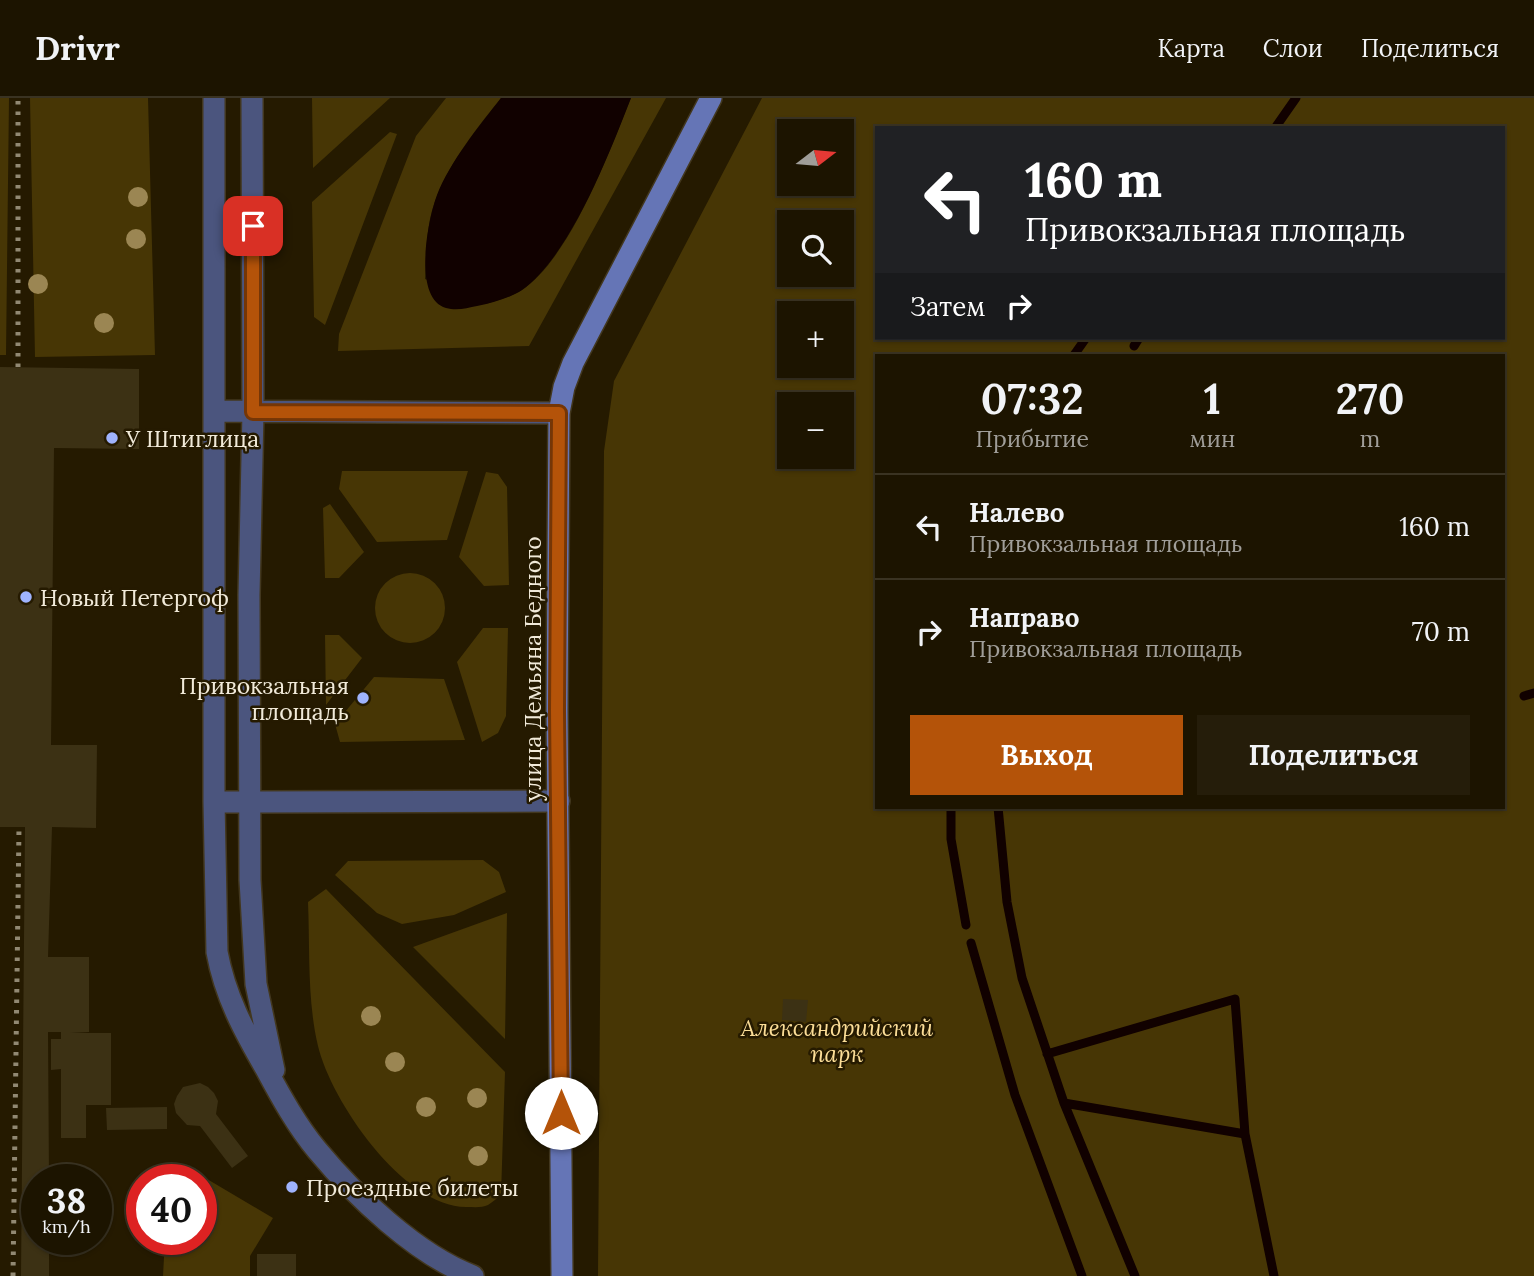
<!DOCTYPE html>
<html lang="ru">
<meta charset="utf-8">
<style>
body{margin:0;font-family:Lora,serif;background:#251d0a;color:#f1f3f6;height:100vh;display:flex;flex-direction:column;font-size:26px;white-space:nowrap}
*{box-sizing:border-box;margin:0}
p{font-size:23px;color:#a09e99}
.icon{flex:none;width:38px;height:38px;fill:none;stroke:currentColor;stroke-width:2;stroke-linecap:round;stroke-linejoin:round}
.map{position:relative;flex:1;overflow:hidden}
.panel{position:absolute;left:875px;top:256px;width:630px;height:455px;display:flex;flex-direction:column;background:#1c1400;border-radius:0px;box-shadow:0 2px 5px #0004,0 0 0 2px #3a3322}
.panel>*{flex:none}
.top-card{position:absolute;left:875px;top:28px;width:630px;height:214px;border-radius:0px;box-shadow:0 2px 5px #0004,0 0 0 2px #3a3322;background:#202124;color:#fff;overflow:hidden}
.needle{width:46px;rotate:74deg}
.buttons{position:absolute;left:777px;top:21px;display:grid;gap:14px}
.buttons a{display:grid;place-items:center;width:77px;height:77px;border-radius:0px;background:#1c1400;box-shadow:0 2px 5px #0004,0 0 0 2px #3a3322;font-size:35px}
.speed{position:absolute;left:21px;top:1066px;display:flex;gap:14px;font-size:35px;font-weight:700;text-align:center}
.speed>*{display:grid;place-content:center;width:91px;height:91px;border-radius:50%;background:#1c1400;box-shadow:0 2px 5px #0004,0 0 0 2px #3a3322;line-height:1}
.speed small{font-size:18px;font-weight:400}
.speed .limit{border:10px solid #d22;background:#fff;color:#111}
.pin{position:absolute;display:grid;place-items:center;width:60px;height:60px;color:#fff;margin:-30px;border-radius:14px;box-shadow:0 4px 10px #0006}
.me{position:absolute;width:77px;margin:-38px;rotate:0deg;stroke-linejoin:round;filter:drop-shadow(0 0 5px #0008)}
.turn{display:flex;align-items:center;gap:24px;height:147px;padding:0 35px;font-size:32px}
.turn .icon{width:91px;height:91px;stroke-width:2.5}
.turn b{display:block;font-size:49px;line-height:60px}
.then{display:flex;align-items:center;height:66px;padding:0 35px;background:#0003;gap:14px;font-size:26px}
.eta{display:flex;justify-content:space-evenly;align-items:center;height:119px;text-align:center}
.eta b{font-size:42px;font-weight:700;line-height:49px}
.button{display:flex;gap:14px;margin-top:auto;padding:14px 35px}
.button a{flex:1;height:80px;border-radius:0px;background:#b45309;color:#fff;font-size:28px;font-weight:700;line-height:80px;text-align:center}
.button a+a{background:#251d0a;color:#f1f3f6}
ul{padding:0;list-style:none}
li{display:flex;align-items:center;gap:21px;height:105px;padding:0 35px;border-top:2px solid #3a3322}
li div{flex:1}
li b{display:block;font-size:26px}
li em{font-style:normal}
header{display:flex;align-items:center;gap:42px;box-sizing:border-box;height:98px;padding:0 35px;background:#1c1400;border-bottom:2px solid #3a3322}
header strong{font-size:33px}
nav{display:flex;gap:38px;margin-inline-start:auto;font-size:24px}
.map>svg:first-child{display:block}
</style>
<header>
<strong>Drivr</strong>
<nav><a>Карта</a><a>Слои</a><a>Поделиться</a></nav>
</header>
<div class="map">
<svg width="1534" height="1178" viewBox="0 0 1534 1178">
<rect width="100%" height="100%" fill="#251a00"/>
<path fill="#473605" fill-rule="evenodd" d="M0,0H9L6,257H0Z
M30,0H148L155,257L35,259Z
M312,0H390L313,70Z
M446,0H501C473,35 440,76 430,121C426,140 426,161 425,181L486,206C498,202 511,199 522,192C571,159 609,54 631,0H666L529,248L338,253L339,236L416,38Z
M762,0H1534V1178H598L604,353L614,283ZM877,30H1503V240H877ZM789,33H842V86H789ZM789,124H842V177H789ZM789,215H842V268H789ZM877,257H1503V709H877ZM789,306H842V359H789Z
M390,34L397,36L325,227L314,219L312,104Z
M342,373H468L447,442L377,444L339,391Z
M486,374L498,376L507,389L509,487L484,488L459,459Z
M330,406L364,454L339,480H325L323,410Z
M375 510a35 35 0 1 1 70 0a35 35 0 1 1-70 0Z
M483,530H508L506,618L498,635L482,644L457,564Z
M325,537H339L362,560L326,607Z
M374,579L444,581L465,642L340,644L335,626Z
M483,762L499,774L506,794L454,817L402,826L377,815L335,777L348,763Z
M326,791L505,974L501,1097C497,1100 493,1104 488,1107C482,1110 474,1109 467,1109C404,1110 331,1003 318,948C307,902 310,851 308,804Z
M507,815L505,941L413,849Z
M207,1081L273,1120L250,1158V1178H163L165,1141H201V1083Z"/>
<path fill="#110100" d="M501,0H631C610,54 570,158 522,192C510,200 492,205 477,208C467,210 457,213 446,210C412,200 428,121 437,97C449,65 480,27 501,0Z"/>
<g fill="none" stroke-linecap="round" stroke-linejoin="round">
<path stroke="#110100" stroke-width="9" d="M1275,30L1296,0
M1134,248L1139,240
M1074,257L1086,240
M1524,598L1534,595
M951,709V741L966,827
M998,709L1007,804L1022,880L1064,1005L1135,1178
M971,845L1015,997L1082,1178
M1047,956L1235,901L1245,1036L1274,1178
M1064,1005L1245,1036"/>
</g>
<path fill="#3c3114" d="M0,269L139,271V351L54,350L51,647H97L96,727V730L52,729L48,859H89V934L70,935H111V1007H86V1040H61V971L51,972V941H61V934H48L49,1082H37V1141H49V1178H21L25,729H0Z
M783,901L808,902L806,924L782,922Z
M200,985L208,989L214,995L218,1003L216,1016L248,1058L232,1070L200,1028L187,1027L176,1015L174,1006L177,998L183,989Z
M167,1009V1031L107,1032L106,1010Z
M257,1156H296V1178H257Z"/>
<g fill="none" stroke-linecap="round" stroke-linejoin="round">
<defs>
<path id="street" d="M214,0V704L217,854C225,898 244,933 266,971C281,999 297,1028 317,1052C355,1098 417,1157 473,1178
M252,0L253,314L249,497L250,782L256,886L274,972
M215,313L559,315
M214,704L559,703"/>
<path id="secondary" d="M562,1178L557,612L559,315L564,289L573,265L711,0"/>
</defs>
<use href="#street" stroke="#42371e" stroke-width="24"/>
<use href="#secondary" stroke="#42371e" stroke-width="24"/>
<use href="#street" stroke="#4b557e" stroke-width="21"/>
<use href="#secondary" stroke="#6575b6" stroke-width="21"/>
<path stroke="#928973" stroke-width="5" stroke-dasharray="3.5 7" stroke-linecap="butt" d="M18,269V0
M13,1178L19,729"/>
</g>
<g fill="#9b8653">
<circle cx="138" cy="99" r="10"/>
<circle cx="136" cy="141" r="10"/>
<circle cx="38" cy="186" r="10"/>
<circle cx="104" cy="225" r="10"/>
<circle cx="371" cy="918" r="10"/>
<circle cx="395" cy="964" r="10"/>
<circle cx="477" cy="1000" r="10"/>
<circle cx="426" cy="1009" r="10"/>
<circle cx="478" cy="1058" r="10"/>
</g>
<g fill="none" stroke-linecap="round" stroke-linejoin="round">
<defs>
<path id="route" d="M253,128V314L559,315L557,612L561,1015"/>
</defs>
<use href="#route" stroke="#753606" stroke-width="18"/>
<use href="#route" stroke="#b45309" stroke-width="12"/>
</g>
<g fill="#9fb3fd" stroke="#251a00" stroke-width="2.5">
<circle cx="112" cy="340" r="7"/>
<circle cx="26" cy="499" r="7"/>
<circle cx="363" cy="600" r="7"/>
<circle cx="292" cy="1089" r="7"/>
</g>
<g text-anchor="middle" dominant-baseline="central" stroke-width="5" stroke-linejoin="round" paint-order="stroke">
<g font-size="23" fill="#f1ead9" stroke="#251a00" text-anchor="start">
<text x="126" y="340">У Штиглица</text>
<text x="40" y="499">Новый Петергоф</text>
<text x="349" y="587" text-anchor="end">Привокзальная<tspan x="349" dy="26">площадь</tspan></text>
<text x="306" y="1089">Проездные билеты</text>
</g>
<g font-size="23" fill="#f1ead9" stroke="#251a00">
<text transform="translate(532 571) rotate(-90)">улица Демьяна Бедного</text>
</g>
<g font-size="23" font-style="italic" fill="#fcde97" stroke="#251a00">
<text x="837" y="929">Александрийский<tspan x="837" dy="26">парк</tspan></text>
</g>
</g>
</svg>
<div class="buttons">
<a><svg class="needle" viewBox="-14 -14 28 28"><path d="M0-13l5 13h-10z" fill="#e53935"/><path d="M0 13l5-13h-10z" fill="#a09e99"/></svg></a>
<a><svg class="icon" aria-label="search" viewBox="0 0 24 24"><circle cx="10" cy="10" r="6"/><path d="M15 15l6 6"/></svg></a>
<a>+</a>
<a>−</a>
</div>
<div class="speed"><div>38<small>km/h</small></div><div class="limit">40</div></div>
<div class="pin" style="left:253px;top:128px;background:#d93025"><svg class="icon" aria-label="arrive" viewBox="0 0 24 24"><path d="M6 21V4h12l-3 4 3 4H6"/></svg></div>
<svg class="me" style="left:561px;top:1015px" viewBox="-20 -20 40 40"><circle r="19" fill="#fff"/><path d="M0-13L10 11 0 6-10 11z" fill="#b45309"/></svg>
<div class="top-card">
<div class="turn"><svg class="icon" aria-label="left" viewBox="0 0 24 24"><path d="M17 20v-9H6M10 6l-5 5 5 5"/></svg><div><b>160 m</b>Привокзальная площадь</div></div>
<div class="then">Затем<svg class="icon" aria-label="right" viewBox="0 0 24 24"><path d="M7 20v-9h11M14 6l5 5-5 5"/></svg></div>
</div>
<section class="panel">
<div class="eta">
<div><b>07:32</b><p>Прибытие</p></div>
<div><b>1</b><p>мин</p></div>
<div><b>270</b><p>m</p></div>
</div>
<ul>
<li><svg class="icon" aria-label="left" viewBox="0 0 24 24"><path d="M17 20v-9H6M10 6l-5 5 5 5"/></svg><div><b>Налево</b><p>Привокзальная площадь</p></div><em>160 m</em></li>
<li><svg class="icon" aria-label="right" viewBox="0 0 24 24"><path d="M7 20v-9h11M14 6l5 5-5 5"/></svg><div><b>Направо</b><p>Привокзальная площадь</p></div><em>70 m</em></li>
</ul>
<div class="button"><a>Выход</a><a>Поделиться</a></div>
</section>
</div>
